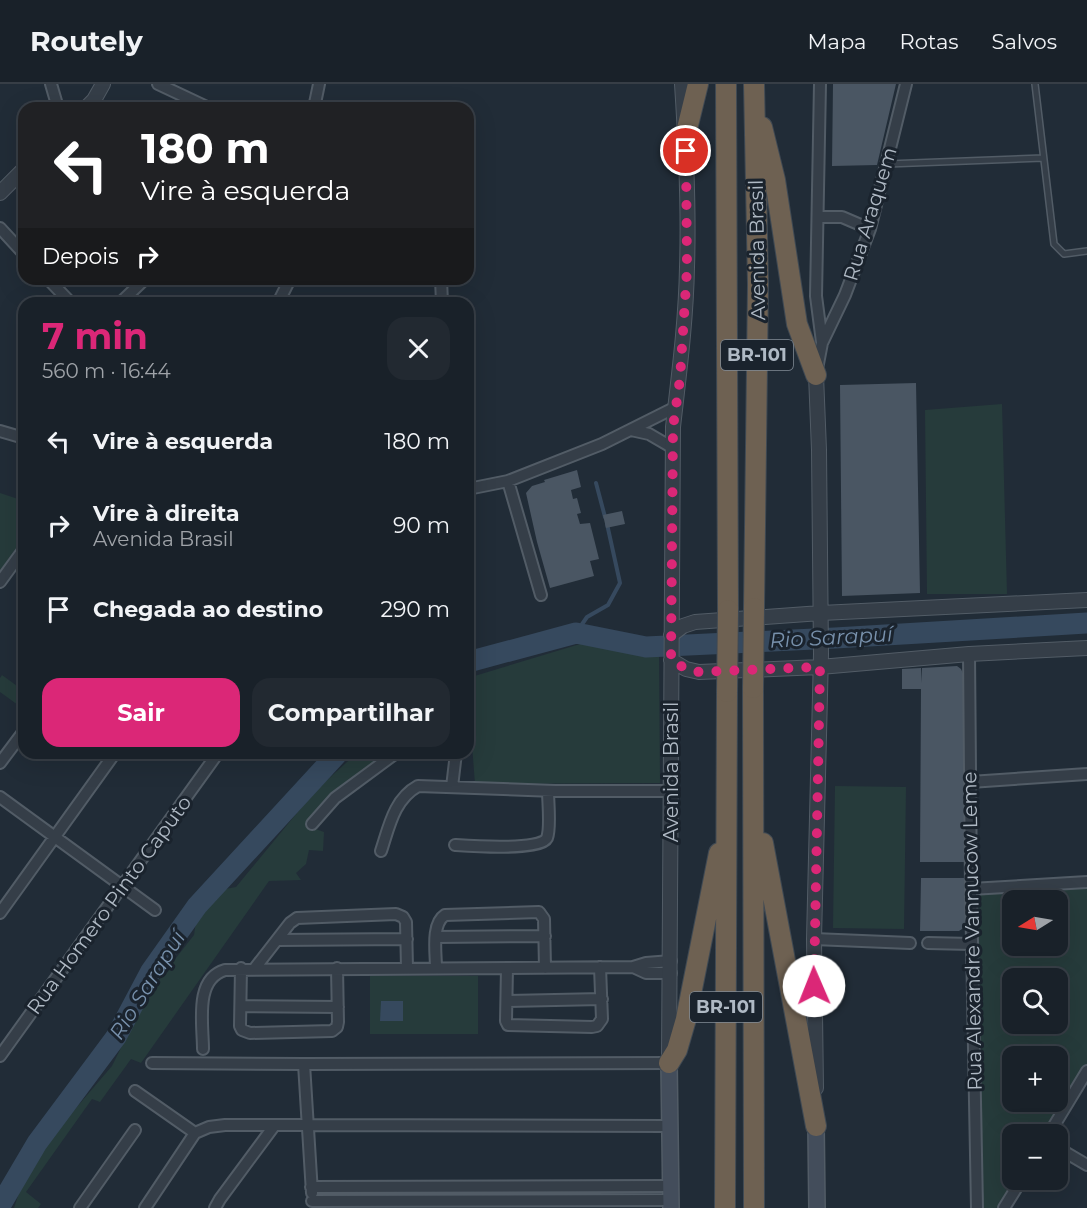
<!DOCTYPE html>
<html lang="pt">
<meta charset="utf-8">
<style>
body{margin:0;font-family:Montserrat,sans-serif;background:#222931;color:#f1f3f6;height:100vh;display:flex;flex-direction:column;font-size:22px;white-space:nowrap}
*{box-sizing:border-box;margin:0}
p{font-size:20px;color:#9fa3a8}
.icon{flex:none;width:33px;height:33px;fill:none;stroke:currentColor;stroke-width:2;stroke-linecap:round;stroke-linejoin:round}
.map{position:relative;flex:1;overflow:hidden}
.details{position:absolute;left:18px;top:213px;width:456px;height:462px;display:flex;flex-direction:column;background:#192129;border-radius:18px;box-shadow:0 6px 24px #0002,0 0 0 2px #373e46}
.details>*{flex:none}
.top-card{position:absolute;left:18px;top:18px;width:456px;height:183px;border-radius:18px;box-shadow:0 6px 24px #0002,0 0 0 2px #373e46;background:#202124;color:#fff;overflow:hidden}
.needle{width:39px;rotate:259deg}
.tools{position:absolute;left:1002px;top:806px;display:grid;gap:12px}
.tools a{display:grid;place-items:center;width:66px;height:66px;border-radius:12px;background:#192129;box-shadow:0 6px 24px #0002,0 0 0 2px #373e46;font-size:30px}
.pin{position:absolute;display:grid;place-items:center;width:51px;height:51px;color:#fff;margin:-26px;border:3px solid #fff;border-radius:50%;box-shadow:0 2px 6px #0007}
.me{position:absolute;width:66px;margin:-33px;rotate:359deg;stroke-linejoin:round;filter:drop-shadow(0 0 4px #0008)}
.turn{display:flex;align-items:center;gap:21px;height:126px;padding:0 24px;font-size:27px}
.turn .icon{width:78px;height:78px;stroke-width:2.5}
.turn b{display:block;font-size:42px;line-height:51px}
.then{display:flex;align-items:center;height:57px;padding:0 24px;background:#0003;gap:12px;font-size:22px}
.round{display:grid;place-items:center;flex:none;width:63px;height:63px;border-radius:18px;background:#222931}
.headline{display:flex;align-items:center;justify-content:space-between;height:102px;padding:0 24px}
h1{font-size:36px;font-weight:700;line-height:45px;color:#db2777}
.button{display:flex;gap:12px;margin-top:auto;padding:12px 24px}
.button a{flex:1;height:69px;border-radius:18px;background:#db2777;color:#fff;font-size:24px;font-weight:700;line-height:69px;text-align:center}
.button a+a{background:#222931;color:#f1f3f6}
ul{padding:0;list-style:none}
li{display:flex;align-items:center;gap:18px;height:84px;padding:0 24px}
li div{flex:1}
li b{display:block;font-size:22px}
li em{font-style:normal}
header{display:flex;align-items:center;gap:36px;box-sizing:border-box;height:84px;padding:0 30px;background:#192129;border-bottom:2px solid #373e46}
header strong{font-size:28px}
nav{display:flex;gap:33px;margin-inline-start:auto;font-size:21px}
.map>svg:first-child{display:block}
</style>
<header>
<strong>Routely</strong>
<nav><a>Mapa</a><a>Rotas</a><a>Salvos</a></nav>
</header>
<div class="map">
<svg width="1087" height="1124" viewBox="0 0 1087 1124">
<rect width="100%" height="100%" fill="#212c37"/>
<path fill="#263b3b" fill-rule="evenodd" d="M1002,320L1007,510H927L925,326Z
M0,409L24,417V453L0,487Z
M590,557L647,568L659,567L660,699L475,700L470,634L468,625V594Z
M2,591L24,607V611L18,621L0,608V594Z
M357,669H393L320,723L307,742L324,748L323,767L309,766L306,780L296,789L301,796L269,797L141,979L131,975L100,1018L92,1015L26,1108L41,1120L38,1124H14L24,1094L52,1052L112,982L147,911L194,851L197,831L220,806L236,803L315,707Z
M835,702L906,703L904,845L833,844Z
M1087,798V986L1049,1050H1012V1095H1022L1004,1124H977L971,805ZM1012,816H1058V861H1012ZM1012,894H1058V939H1012ZM1012,972H1058V1017H1012Z
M370,892H478V950H370Z"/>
<path fill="#36495e" d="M381,917H403V937H380Z"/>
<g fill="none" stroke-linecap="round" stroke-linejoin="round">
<path stroke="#36495e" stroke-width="4" d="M596,399L605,433
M576,549L587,533L608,521L620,499L607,440"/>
<path stroke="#36495e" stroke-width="21" d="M468,578L576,549L646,563L835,554L1087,539
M0,1122L37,1059L116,953L151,887L197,822L338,669"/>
</g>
<path fill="#4a5663" d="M833,0H896L877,81L832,82Z
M916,299L920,509L842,512L840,301Z
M577,386L581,403L571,406L573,415L577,414L581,429L577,430L580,440L590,439L599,475L590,477L594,492L550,504L537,458L526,409L532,402L545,398L544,396Z
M622,427L625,440L606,444L603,431Z
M957,582L961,585L965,594V778H920L921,605H902V585L921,584L922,599V584Z
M921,794H965V843L959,847H920Z"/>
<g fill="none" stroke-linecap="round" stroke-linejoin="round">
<defs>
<path id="service" d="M1035,0L1054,160L1064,170L1087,167
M887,80L1043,74"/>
<path id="minor" d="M51,0L58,24
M158,0L209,24
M820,0L816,212L822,258
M314,24L319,0
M818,133H842L870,145
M0,144L24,170
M48,195L71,219
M441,195L442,219
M120,219L145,195
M278,219L290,195
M817,285L822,259L845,211L870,145L906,0
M631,346L649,350L673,364
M0,347L24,354
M508,397L541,511
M468,405L508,397L602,360L676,323
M0,498L24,465
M969,570L971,805L977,1124
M0,679L24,647
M970,698L1087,690
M452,703L456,669
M0,713L155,826
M312,740L335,714L396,669
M455,761C470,762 541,767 547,754C551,744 548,718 548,707
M381,767C389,743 394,715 418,702L555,707H671
M971,805L1087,798
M0,829L115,669
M436,853L545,852
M814,855L910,859
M277,856L407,855
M928,859L972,860
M633,883L646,889H671
M241,884L240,942L242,946L250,949L332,947L337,943L338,938L337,884
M255,884L290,839L297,834L396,830L403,833L406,838L407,884
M436,884C436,869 431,840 445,831L539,828L544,835L545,884
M507,884L506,937L508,941L592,943L597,942L602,935L600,883
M507,917L602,915
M241,922L338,923
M203,965C203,940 194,895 225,886L633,883L646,879L671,877
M0,972L218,669
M152,979L304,980L669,979
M304,980L312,1109
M135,1007L195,1049
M1049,1050L1087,987
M1058,1064L1087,1081
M311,1103L671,1102
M312,1117L671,1116
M80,1124L135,1046
M145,1124L195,1049L209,1043L225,1041H308L664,1042
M215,1124L220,1115L274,1042
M1004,1124L1022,1095"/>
<path id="tertiary" d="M86,24L94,16L103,0
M0,109L24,85
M671,551L683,542L695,538L821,529L1087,516
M671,576L686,585L699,588L820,583L969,570L1087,564
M669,974L673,343C679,290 686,237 687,183C689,122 686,61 682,0
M816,1004L814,855L821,570L819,366L816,291"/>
<path id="secondary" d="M669,979L671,1124
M816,1042L817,1124"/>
<path id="motorway" d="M726,0L728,526
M762,43L775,96L797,240L816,291
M686,49L698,0
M754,524L758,200L754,0
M753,604L754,1124
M763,759L816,1042
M669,979L677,966L686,935L719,769
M725,1124L727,608"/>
</defs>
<use href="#service" stroke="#525c66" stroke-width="8"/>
<use href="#minor" stroke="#525c66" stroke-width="14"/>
<use href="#tertiary" stroke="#525c66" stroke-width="16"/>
<use href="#secondary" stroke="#525c66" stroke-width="18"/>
<use href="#motorway" stroke="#3f4953" stroke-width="22"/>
<use href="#service" stroke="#353e48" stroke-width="5"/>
<use href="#minor" stroke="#353e48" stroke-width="10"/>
<use href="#tertiary" stroke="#353e48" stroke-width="14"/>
<use href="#secondary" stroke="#434d5b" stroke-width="15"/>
<use href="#motorway" stroke="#6e6152" stroke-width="20"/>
<defs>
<path id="motorway-bridge" d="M753,604L754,524
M727,608L728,526"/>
</defs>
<use href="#motorway-bridge" stroke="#3f4953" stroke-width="22" stroke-linecap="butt"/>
<use href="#motorway-bridge" stroke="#6e6152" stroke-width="20"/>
</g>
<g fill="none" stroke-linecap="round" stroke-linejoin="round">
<path stroke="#db2777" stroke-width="10" stroke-dasharray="0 18" d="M686,67L687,185L680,295L673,343L671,576L686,585L699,588L820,583L814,902"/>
</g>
<g text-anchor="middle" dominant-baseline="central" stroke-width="6" stroke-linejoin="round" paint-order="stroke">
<g fill="#1a232d" stroke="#828c97" stroke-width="1.5">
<rect x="721" y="256" width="72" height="30" rx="4.5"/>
<rect x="690" y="908" width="72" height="30" rx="4.5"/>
</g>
<g font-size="18" font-weight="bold" fill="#afb9c4">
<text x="757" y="271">BR-101</text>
<text x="726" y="923">BR-101</text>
</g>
<g font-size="20" fill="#afb9c4" stroke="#1a232d">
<text transform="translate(870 130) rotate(-73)">Rua Araquem</text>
<text transform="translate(757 166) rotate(-91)">Avenida Brasil</text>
<text transform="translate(671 688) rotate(-90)">Avenida Brasil</text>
<text transform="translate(109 821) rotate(-54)">Rua Homero Pinto Caputo</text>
<text transform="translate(972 847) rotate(-91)">Rua Alexandre Vannucow Leme</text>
</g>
<g font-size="21" font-style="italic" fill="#7891ac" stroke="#1a232d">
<text transform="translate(831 553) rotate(-3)">Rio Sarapuí</text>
<text transform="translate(147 901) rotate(-58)">Rio Sarapuí</text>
</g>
</g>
</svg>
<div class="tools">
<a><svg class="needle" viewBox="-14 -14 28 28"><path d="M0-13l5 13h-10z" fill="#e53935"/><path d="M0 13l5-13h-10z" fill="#9fa3a8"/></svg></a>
<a><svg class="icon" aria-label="search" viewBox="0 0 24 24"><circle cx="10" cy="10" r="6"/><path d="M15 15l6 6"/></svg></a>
<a>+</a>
<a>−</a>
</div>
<div class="pin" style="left:686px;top:67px;background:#d93025"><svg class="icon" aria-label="arrive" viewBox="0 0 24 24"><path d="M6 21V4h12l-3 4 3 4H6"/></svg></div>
<svg class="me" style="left:814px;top:902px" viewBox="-20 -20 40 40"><circle r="19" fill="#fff"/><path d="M0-13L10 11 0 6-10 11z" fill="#db2777"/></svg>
<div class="top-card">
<div class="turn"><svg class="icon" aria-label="left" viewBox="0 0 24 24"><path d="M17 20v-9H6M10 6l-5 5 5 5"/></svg><div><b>180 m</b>Vire à esquerda</div></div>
<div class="then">Depois<svg class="icon" aria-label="right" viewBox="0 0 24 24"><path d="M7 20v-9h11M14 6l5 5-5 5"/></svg></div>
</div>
<section class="details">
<div class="headline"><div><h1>7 min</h1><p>560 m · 16:44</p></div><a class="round"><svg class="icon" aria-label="close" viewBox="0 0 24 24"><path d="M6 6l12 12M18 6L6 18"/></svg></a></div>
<ul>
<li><svg class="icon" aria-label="left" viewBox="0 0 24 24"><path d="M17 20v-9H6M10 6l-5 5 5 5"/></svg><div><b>Vire à esquerda</b></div><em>180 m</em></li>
<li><svg class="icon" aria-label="right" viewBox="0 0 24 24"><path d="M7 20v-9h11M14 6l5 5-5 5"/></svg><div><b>Vire à direita</b><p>Avenida Brasil</p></div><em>90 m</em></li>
<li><svg class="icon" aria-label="arrive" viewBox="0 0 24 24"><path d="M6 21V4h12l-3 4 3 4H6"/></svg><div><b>Chegada ao destino</b></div><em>290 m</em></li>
</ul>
<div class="button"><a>Sair</a><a>Compartilhar</a></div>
</section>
</div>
